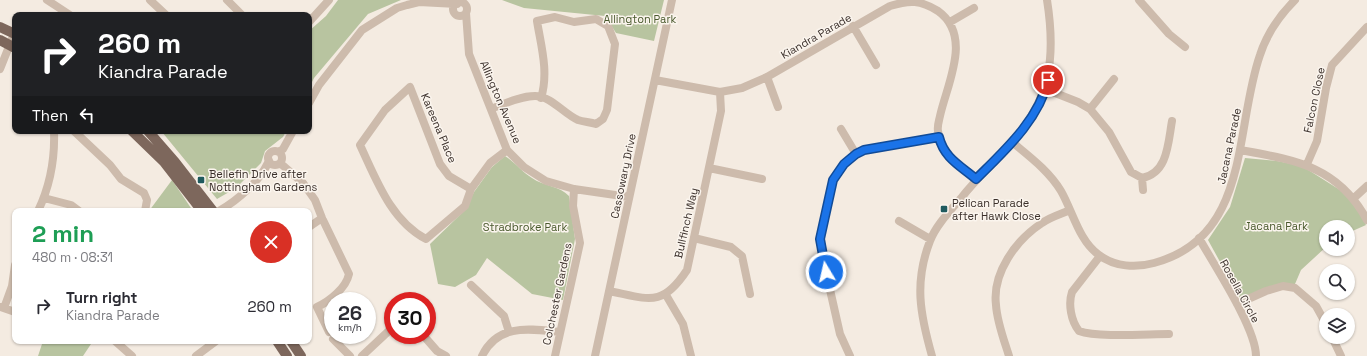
<!DOCTYPE html>
<meta charset="utf-8">
<style>
body{margin:0;font-family:"Space Grotesk",sans-serif;background:#f2f2f3;color:#2b2b33;height:100vh;display:flex;flex-direction:column;font-size:15px;white-space:nowrap}
*{box-sizing:border-box;margin:0}
p{font-size:13px;color:#7c7c81}
.icon{flex:none;width:22px;height:22px;fill:none;stroke:currentColor;stroke-width:2;stroke-linecap:round;stroke-linejoin:round}
.map{position:relative;flex:1;overflow:hidden}
.side{position:absolute;left:12px;top:208px;width:300px;height:136px;display:flex;flex-direction:column;background:#fff;border-radius:8px;box-shadow:0 1px 3px #0004}
.side>*{flex:none}
.hud{position:absolute;left:12px;top:12px;width:300px;height:122px;border-radius:8px;box-shadow:0 1px 3px #0004;background:#202124;color:#fff;overflow:hidden}
.tools{position:absolute;left:1319px;top:220px;display:grid;gap:8px}
.tools a{display:grid;place-items:center;width:36px;height:36px;border-radius:50%;background:#fff;box-shadow:0 1px 3px #0004;font-size:20px}
.speed{position:absolute;left:324px;top:292px;display:flex;gap:8px;font-size:20px;font-weight:700;text-align:center}
.speed>*{display:grid;place-content:center;width:52px;height:52px;border-radius:50%;background:#fff;box-shadow:0 1px 3px #0004;line-height:1}
.speed small{font-size:10px;font-weight:400}
.speed .limit{border:6px solid #d22;background:#fff;color:#111}
.pin{position:absolute;display:grid;place-items:center;width:34px;height:34px;color:#fff;margin:-17px;border:2px solid #fff;border-radius:50%;box-shadow:0 1px 4px #0007}
.me{position:absolute;width:44px;margin:-22px;rotate:351deg;stroke-linejoin:round;filter:drop-shadow(0 0 3px #0008)}
.turn{display:flex;align-items:center;gap:14px;height:84px;padding:0 20px;font-size:18px}
.turn .icon{width:52px;height:52px;stroke-width:2.5}
.turn b{display:block;font-size:28px;line-height:34px}
.then{display:flex;align-items:center;height:38px;padding:0 20px;background:#0003;gap:8px;font-size:15px}
.round{display:grid;place-items:center;flex:none;width:42px;height:42px;border-radius:21px;background:#f2f2f3}
.head{display:flex;align-items:center;justify-content:space-between;height:68px;padding:0 20px}
h1{font-size:24px;font-weight:600;line-height:30px;color:#1e9e55}
ul{padding:0;list-style:none}
li{display:flex;align-items:center;gap:12px;height:60px;padding:0 20px}
li div{flex:1}
li b{display:block;font-size:15px}
li em{font-style:normal}
.map>svg:first-child{display:block}
</style>
<div class="map">
<svg width="1367" height="356" viewBox="0 0 1367 356">
<rect width="100%" height="100%" fill="#f4ebe1"/>
<path fill="#b8c4a0" d="M338,0H401L368,14L314,78L309,88V31L326,16Z
M502,0H664L654,41L616,33L605,16L524,8Z
M163,131H286L283,137L265,151L261,163L236,188L217,199L162,132Z
M505,156C515,162 522,172 532,178C543,186 560,186 569,196L575,239L563,300L532,294L487,258L476,275L455,287L438,284L430,244L465,210L474,192L492,167Z
M1245,158L1277,161L1302,166L1340,190L1355,205L1366,225L1348,233V227H1326V247L1301,270L1295,284L1241,300L1208,240L1230,207Z
M172,180L193,211H149Z
M43,341H93L83,356H38Z"/>
<g fill="none" stroke-linecap="round" stroke-linejoin="round">
<path stroke="#cdbbac" stroke-width="8" d="M47,0L70,15
M150,0L166,15
M227,0L242,15
M1139,0L1169,34L1185,47
M453 9a7 7 0 1 1 14 0a7 7 0 1 1-14 0Z
M466,13L469,54L507,150L524,167L546,181L574,189L629,197
M309,22L329,0
M950,22L974,8
M853,26L876,65
M0,69L14,34
M767,77L778,107
M655,80L720,92L742,88L767,77L890,6C910,0 920,0 938,11C973,36 947,84 940,116C939,121 937,126 938,131C941,155 958,165 976,179
M1045,89L1078,102L1090,109L1109,132L1131,172L1142,178C1168,173 1168,143 1172,121
M309,103L319,85L362,30L397,8L407,5L419,2L457,4
M491,109C504,104 520,96 535,96C551,96 564,114 578,120C584,122 590,122 596,124L603,119L607,110L615,44L608,26L596,19L574,22L555,17L537,21C541,46 549,72 541,98
M1090,109L1114,79
M841,129L856,154
M74,131L110,165L121,179L144,193L147,200L145,211
M1012,142C1030,157 1049,171 1061,191C1073,212 1079,241 1099,255C1115,267 1136,268 1154,263C1251,237 1234,129 1260,55C1267,33 1279,16 1295,0
M1240,150C1295,160 1338,166 1367,220
M268 158a7 7 0 1 1 14 0a7 7 0 1 1-14 0Z
M279,152L283,149L293,131
M280,163L303,183L315,200L322,218L349,274C346,288 330,301 317,307L329,332
M1307,164L1317,141L1326,88L1332,65L1367,27
M709,168L762,179
M1142,178L1143,190
M471,189L449,176L440,164L410,87L385,110L360,145C376,179 391,221 426,239L465,206L471,189L490,163L507,150
M44,198L71,205L79,211
M1354,198L1367,186
M38,211C50,186 55,159 54,131
M219,211C238,200 260,181 269,161
M899,221L930,239
M309,227L322,218
M694,238L731,247L742,256L750,294
M1199,238C1214,265 1256,328 1256,356
M1100,256L1072,292C1068,304 1071,321 1079,331C1098,338 1147,334 1169,334
M471,285L504,316L509,332
M609,291C649,299 662,308 687,270L721,111L720,92
M666,295L683,324L691,356
M1237,304L1266,291L1283,286L1295,288L1316,306L1326,324
M1,307L15,312
M4,308L12,286L15,265
M423,335L437,351L446,356
M1332,337L1341,356
M333,339L350,356
M115,341L132,356
M196,356L216,341
M362,356L393,327
M482,356C498,323 530,329 560,332
M555,356L580,243L573,206L574,189
M595,356L672,0
M850,356L840,334L826,272L820,239L833,180L844,164L856,154L864,150L939,137
M932,356C920,314 914,282 930,241C936,225 951,210 962,197C977,178 995,162 1011,143C1051,99 1056,57 1047,0
M1009,356C1004,340 997,322 996,305C992,273 1016,240 1042,223C1050,217 1061,214 1070,210"/>
<path stroke="#7d675c" stroke-width="10" d="M0,27L15,34
M0,40L15,48
M132,131L164,162L202,211
M148,131L175,162L213,211
M277,341L287,356
M291,341L301,356"/>
</g>
<g fill="none" stroke-linecap="round" stroke-linejoin="round">
<defs>
<path id="route" d="M826,272L820,239L833,180L844,164L856,154L864,150L939,137C944,158 961,166 976,179C1004,151 1039,120 1048,80"/>
</defs>
<use href="#route" stroke="#114b97" stroke-width="10"/>
<use href="#route" stroke="#1a73e8" stroke-width="7"/>
</g>
<g fill="#1f5a5e" stroke="#fbf5ee" stroke-width="1.5">
<rect x="197" y="176" width="8" height="8" rx="2"/>
<rect x="940" y="205" width="8" height="8" rx="2"/>
</g>
<g text-anchor="middle" dominant-baseline="central" stroke-width="3" stroke-linejoin="round" paint-order="stroke">
<g font-size="11" fill="#4a5a2e" stroke="#fbf5ee">
<text x="640" y="19">Allington Park</text>
<text x="1276" y="226">Jacana Park</text>
<text x="525" y="227">Stradbroke Park</text>
</g>
<g font-size="11" fill="#3b302b" stroke="#fbf5ee">
<text transform="translate(816 36) rotate(-30)">Kiandra Parade</text>
<text transform="translate(1314 100) rotate(-78)">Falcon Close</text>
<text transform="translate(501 102) rotate(67)">Allington Avenue</text>
<text transform="translate(439 128) rotate(67)">Kareena Place</text>
<text transform="translate(1229 146) rotate(-78)">Jacana Parade</text>
<text transform="translate(623 176) rotate(-78)">Cassowary Drive</text>
<text transform="translate(686 223) rotate(-77)">Bullfinch Way</text>
<text transform="translate(1240 291) rotate(61)">Rosella Circle</text>
<text transform="translate(557 294) rotate(-78)">Colchester Gardens</text>
</g>
<g font-size="11" fill="#3b302b" stroke="#fbf5ee" text-anchor="start">
<text x="209" y="174">Bellefin Drive after<tspan x="209" dy="13">Nottingham Gardens</tspan></text>
<text x="952" y="203">Pelican Parade<tspan x="952" dy="13">after Hawk Close</tspan></text>
</g>
</g>
</svg>
<div class="tools">
<a><svg class="icon" aria-label="sound" viewBox="0 0 24 24"><path d="M4 9h4l5-4v14l-5-4H4zM17 9q2 3 0 6"/></svg></a>
<a><svg class="icon" aria-label="search" viewBox="0 0 24 24"><circle cx="10" cy="10" r="6"/><path d="M15 15l6 6"/></svg></a>
<a><svg class="icon" aria-label="layers" viewBox="0 0 24 24"><path d="M12 4l9 5-9 5-9-5zM3 14l9 5 9-5"/></svg></a>
</div>
<div class="speed"><div>26<small>km/h</small></div><div class="limit">30</div></div>
<div class="pin" style="left:1048px;top:80px;background:#d93025"><svg class="icon" aria-label="arrive" viewBox="0 0 24 24"><path d="M6 21V4h12l-3 4 3 4H6"/></svg></div>
<svg class="me" style="left:826px;top:272px" viewBox="-20 -20 40 40"><circle r="17" fill="#1a73e8" stroke="#fff" stroke-width="3"/><path d="M0-11L8 9 0 5-8 9z" fill="#fff"/></svg>
<div class="hud">
<div class="turn"><svg class="icon" aria-label="right" viewBox="0 0 24 24"><path d="M7 20v-9h11M14 6l5 5-5 5"/></svg><div><b>260 m</b>Kiandra Parade</div></div>
<div class="then">Then<svg class="icon" aria-label="left" viewBox="0 0 24 24"><path d="M17 20v-9H6M10 6l-5 5 5 5"/></svg></div>
</div>
<section class="side">
<div class="head"><div><h1>2 min</h1><p>480 m · 08:31</p></div><a class="round" style="background:#d93025;color:#fff"><svg class="icon" aria-label="close" viewBox="0 0 24 24"><path d="M6 6l12 12M18 6L6 18"/></svg></a></div>
<ul>
<li><svg class="icon" aria-label="right" viewBox="0 0 24 24"><path d="M7 20v-9h11M14 6l5 5-5 5"/></svg><div><b>Turn right</b><p>Kiandra Parade</p></div><em>260 m</em></li>
</ul>
</section>
</div>
